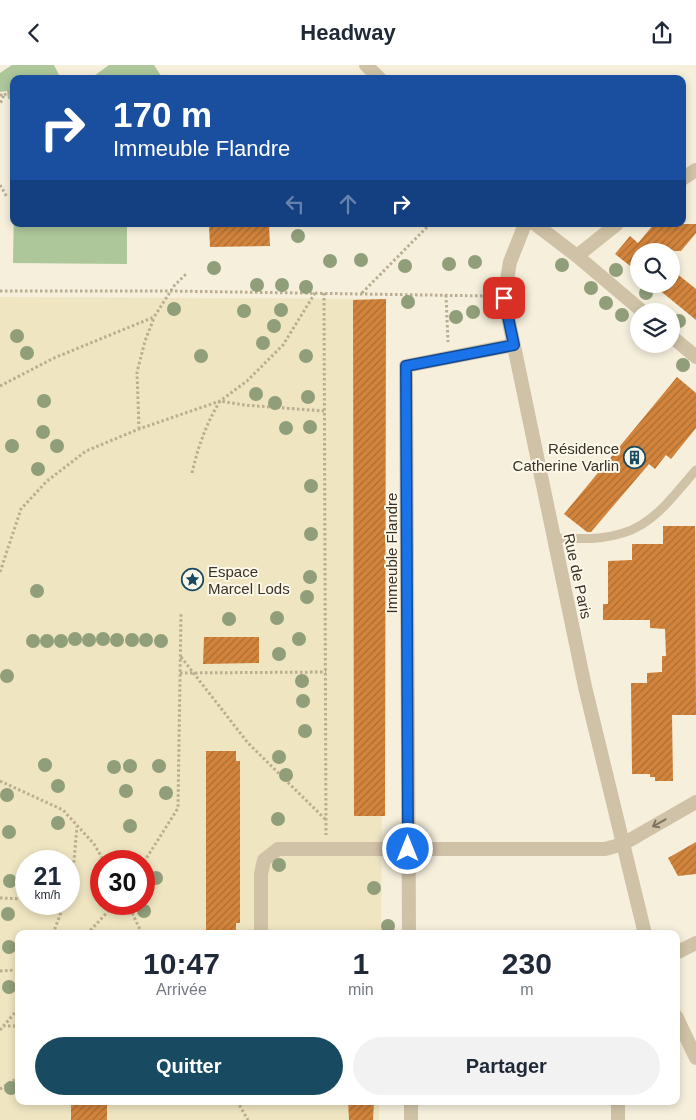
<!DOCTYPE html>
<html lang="fr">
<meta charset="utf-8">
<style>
body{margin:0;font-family:Arial,sans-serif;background:#f2f2f3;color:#1f2937;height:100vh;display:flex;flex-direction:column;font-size:19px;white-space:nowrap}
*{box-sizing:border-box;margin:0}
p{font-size:16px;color:#747a83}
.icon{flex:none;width:28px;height:28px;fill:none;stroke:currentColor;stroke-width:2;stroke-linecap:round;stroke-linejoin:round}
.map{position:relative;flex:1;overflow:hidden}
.panel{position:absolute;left:15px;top:865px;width:665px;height:175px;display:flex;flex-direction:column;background:#fff;border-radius:10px;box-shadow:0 2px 8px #0003}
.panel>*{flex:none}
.hud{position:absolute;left:10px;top:10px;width:676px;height:152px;border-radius:10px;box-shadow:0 2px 8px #0003;background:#1a4fa0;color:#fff;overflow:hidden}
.tools{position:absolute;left:630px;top:178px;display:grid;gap:10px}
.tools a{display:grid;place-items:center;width:50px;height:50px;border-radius:50%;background:#fff;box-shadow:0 2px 8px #0003;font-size:25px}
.speed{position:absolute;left:15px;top:785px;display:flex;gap:10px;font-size:25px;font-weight:700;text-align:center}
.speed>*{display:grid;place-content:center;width:65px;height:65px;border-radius:50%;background:#fff;box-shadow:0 2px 8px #0003;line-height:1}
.speed small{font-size:12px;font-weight:400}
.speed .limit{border:8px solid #d22;background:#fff;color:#111}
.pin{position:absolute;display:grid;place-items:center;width:42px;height:42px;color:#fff;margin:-21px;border-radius:10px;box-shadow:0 2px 8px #0006}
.me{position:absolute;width:55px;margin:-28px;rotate:0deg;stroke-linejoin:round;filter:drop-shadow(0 0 4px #0008)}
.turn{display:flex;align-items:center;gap:18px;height:105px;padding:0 20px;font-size:22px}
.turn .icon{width:65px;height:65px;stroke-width:2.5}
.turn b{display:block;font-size:35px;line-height:42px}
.lanes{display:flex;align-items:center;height:48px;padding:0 20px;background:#0003;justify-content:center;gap:25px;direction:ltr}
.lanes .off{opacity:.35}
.eta{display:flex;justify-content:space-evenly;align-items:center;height:85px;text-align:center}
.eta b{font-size:30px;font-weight:600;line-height:35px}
.primary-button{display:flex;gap:10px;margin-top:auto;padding:10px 20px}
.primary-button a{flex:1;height:58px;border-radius:30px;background:#184b61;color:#fff;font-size:20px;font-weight:600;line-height:58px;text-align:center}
.primary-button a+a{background:#f2f2f3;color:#1f2937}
header{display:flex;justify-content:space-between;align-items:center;height:65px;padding:0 20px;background:#fff;font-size:22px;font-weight:600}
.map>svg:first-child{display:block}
</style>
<header><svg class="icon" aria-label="back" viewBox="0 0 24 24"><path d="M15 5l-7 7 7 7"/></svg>Headway<svg class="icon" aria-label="share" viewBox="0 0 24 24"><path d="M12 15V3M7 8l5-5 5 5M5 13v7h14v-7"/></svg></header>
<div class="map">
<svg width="696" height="1055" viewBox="0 0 696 1055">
<defs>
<pattern id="building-hatch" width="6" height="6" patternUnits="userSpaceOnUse" patternTransform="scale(1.25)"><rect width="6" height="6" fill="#d3843c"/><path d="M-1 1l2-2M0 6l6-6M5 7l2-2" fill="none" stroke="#ac6d32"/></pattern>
</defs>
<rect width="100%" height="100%" fill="#f5efdc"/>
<path fill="#adc69a" d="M12,0H54L61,14H14V34H8L7,26L0,27V8Z
M109,0H154L163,14H90Z
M14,140V159H127V199L13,198Z"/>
<path fill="#efe5c1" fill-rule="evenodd" d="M0,232L386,234L381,869H19V1036H71V1055H0ZM26,796H69V839H26ZM101,796H144V839H101Z
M107,1036H379V1055H107Z"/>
<path fill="url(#building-hatch)" d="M269,159L270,181L210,182L209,160Z
M654,159H696V168L681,186H639V208L615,189L630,171L638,178Z
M671,204L696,224V255L652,219H671Z
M386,234L385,751H354L353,235Z
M677,312L696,328V363L671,394L666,390L655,404L649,399L591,467H587L564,449Z
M663,461H695L696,650H672L673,716H655V712H650V709H632L631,618H647V608L662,607V591H666L665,564L650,563V555H603V539H608V496L632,495V479H663Z
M204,572H259V598L203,599Z
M206,686H236V696H240V858H236V869H206Z
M696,777V809L678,811L668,793Z
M71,1036H107V1055H71Z
M348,1036H374L373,1055H349Z"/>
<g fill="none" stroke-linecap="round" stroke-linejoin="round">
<path stroke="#bbad90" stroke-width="3" stroke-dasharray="2.5 2.5" stroke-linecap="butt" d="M0,30H4L0,39
M4,30L14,25
M0,120L7,132
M0,226H171L489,231
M324,228L326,770
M362,228L430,159
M446,230L448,277
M0,321L54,293L154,252L174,221L186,209
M139,364L137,307L145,276L154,253
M192,408C198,382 206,359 220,336L244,340L324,346
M0,507L21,444L47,416L86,386L139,364L220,336L247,316L283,280L315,228
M181,592L248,678L326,755
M180,608L326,607
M0,716L63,745L94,779L104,796
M144,797L178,743L181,548
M69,822L73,808L77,761
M0,833L26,834
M128,839L142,869
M53,869L64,839
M87,869L115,839
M0,906L19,905
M3,961H19
M0,965L19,943
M0,1024L19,1012
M237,1036L248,1055"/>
<path stroke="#cfc2a6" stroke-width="9" d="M553,473C582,474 615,476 641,460C663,447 679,424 696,405"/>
<path stroke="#cfc2a6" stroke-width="14" d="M682,114L696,105
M525,159L510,197L504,233L585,622L645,869
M577,191L617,159
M261,869V809L264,795L278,784H605L623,779L696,737
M409,869L406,301L513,280
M676,888L696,878
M676,951L696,993
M411,1036V1055
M618,1055V1036"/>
<path stroke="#cfc2a6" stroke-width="14" d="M366,0L380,14
M535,159L577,191L642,246
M671,271L696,292"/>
</g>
<g fill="#909e7a">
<circle cx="298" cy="171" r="7"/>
<circle cx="361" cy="195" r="7"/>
<circle cx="330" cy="196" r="7"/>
<circle cx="475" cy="197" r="7"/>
<circle cx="449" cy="199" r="7"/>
<circle cx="562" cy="200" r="7"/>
<circle cx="405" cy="201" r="7"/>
<circle cx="214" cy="203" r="7"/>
<circle cx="616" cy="205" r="7"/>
<circle cx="257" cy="220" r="7"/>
<circle cx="282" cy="220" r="7"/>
<circle cx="306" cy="222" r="7"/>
<circle cx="591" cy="223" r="7"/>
<circle cx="646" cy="228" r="7"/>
<circle cx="408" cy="237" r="7"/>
<circle cx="606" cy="238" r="7"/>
<circle cx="174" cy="244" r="7"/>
<circle cx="281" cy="245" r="7"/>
<circle cx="244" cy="246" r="7"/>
<circle cx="473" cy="247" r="7"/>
<circle cx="622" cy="250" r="7"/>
<circle cx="456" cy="252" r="7"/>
<circle cx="679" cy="256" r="7"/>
<circle cx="274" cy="261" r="7"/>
<circle cx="17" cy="271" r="7"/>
<circle cx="263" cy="278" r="7"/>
<circle cx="27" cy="288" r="7"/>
<circle cx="201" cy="291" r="7"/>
<circle cx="306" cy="291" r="7"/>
<circle cx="683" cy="300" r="7"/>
<circle cx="256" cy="329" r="7"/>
<circle cx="308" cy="332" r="7"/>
<circle cx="44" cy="336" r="7"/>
<circle cx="275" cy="338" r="7"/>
<circle cx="310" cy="362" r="7"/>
<circle cx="286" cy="363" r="7"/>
<circle cx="43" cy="367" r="7"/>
<circle cx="12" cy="381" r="7"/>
<circle cx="57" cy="381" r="7"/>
<circle cx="38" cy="404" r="7"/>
<circle cx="311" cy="421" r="7"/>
<circle cx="311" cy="469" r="7"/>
<circle cx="310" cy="512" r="7"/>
<circle cx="37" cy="526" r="7"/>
<circle cx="307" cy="532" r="7"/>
<circle cx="277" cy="553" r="7"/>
<circle cx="229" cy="554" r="7"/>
<circle cx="75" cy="574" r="7"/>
<circle cx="103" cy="574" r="7"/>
<circle cx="299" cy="574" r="7"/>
<circle cx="89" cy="575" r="7"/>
<circle cx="117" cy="575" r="7"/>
<circle cx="132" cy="575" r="7"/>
<circle cx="146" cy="575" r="7"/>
<circle cx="33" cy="576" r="7"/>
<circle cx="47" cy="576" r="7"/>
<circle cx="61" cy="576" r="7"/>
<circle cx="161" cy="576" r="7"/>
<circle cx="279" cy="589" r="7"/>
<circle cx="7" cy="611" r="7"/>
<circle cx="302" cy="616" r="7"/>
<circle cx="303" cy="636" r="7"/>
<circle cx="305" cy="666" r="7"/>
<circle cx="279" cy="692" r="7"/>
<circle cx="45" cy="700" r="7"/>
<circle cx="130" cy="701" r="7"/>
<circle cx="159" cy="701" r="7"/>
<circle cx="114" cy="702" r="7"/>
<circle cx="286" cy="710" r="7"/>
<circle cx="58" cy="721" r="7"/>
<circle cx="126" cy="726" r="7"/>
<circle cx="166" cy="728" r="7"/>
<circle cx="7" cy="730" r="7"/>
<circle cx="278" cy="754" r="7"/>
<circle cx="58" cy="758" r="7"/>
<circle cx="130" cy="761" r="7"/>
<circle cx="9" cy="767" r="7"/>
<circle cx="279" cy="800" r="7"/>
<circle cx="156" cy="813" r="7"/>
<circle cx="10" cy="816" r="7"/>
<circle cx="374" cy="823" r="7"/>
<circle cx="144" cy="846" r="7"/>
<circle cx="8" cy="849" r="7"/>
<circle cx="388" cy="861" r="7"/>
<circle cx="9" cy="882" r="7"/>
<circle cx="9" cy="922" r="7"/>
<circle cx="11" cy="1023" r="7"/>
</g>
<defs><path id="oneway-shaft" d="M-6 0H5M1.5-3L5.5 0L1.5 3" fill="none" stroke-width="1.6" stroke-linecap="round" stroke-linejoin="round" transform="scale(1.25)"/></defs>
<use stroke="#7d7361" href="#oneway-shaft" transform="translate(659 758) rotate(151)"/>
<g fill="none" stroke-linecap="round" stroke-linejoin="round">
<defs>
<path id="route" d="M408,784L406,301L514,280L504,233"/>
</defs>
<use href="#route" stroke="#114b97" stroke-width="12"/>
<use href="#route" stroke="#1a73e8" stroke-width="9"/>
</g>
<defs>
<symbol id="building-ring" viewBox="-11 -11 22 22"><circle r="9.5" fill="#fcf8e9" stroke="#184b61" stroke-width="1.5"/><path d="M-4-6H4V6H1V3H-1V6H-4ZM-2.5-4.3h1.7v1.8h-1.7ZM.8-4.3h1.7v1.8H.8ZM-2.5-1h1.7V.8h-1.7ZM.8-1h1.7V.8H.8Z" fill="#184b61"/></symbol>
<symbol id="sight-ring" viewBox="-11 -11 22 22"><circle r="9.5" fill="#fcf8e9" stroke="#184b61" stroke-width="1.5"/><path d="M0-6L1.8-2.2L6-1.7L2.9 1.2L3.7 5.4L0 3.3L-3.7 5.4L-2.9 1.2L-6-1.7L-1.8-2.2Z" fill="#184b61"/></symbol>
</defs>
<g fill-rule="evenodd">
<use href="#building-ring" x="622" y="380" width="25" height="25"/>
<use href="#sight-ring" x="180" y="502" width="25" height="25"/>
</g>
<g text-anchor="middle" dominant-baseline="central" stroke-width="4" stroke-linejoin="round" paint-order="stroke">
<g font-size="15" fill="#3a3228" stroke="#fcf8e9" text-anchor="end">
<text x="619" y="383">Résidence<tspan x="619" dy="17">Catherine Varlin</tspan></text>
<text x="208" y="506" text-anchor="start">Espace<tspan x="208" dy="17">Marcel Lods</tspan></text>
</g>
<g font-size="15" fill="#3a3228" stroke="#fcf8e9">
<text transform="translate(391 488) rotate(-90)">Immeuble Flandre</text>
<text transform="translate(578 511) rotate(78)">Rue de Paris</text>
</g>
</g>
</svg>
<div class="tools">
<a><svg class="icon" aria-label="search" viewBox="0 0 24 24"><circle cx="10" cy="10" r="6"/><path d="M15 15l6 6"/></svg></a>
<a><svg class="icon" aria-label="layers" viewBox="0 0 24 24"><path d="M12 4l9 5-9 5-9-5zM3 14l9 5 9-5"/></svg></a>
</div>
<div class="speed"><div>21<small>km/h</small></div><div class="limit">30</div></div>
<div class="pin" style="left:504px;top:233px;background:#d93025"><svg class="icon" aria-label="arrive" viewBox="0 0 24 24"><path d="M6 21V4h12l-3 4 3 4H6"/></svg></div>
<svg class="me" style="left:408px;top:784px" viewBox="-20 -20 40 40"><circle r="17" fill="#1a73e8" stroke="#fff" stroke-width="3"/><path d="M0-11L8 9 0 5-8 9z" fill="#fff"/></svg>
<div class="hud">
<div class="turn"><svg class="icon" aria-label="right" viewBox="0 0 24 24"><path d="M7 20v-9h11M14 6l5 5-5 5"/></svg><div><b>170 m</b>Immeuble Flandre</div></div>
<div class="lanes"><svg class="icon off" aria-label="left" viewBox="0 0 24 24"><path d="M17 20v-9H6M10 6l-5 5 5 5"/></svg><svg class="icon off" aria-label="ahead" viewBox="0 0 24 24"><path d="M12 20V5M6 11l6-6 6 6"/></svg><svg class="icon" aria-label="right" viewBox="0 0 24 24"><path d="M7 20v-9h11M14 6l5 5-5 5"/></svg></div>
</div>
<section class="panel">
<div class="eta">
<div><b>10:47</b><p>Arrivée</p></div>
<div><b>1</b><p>min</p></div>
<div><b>230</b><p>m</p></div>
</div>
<div class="primary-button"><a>Quitter</a><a>Partager</a></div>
</section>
</div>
